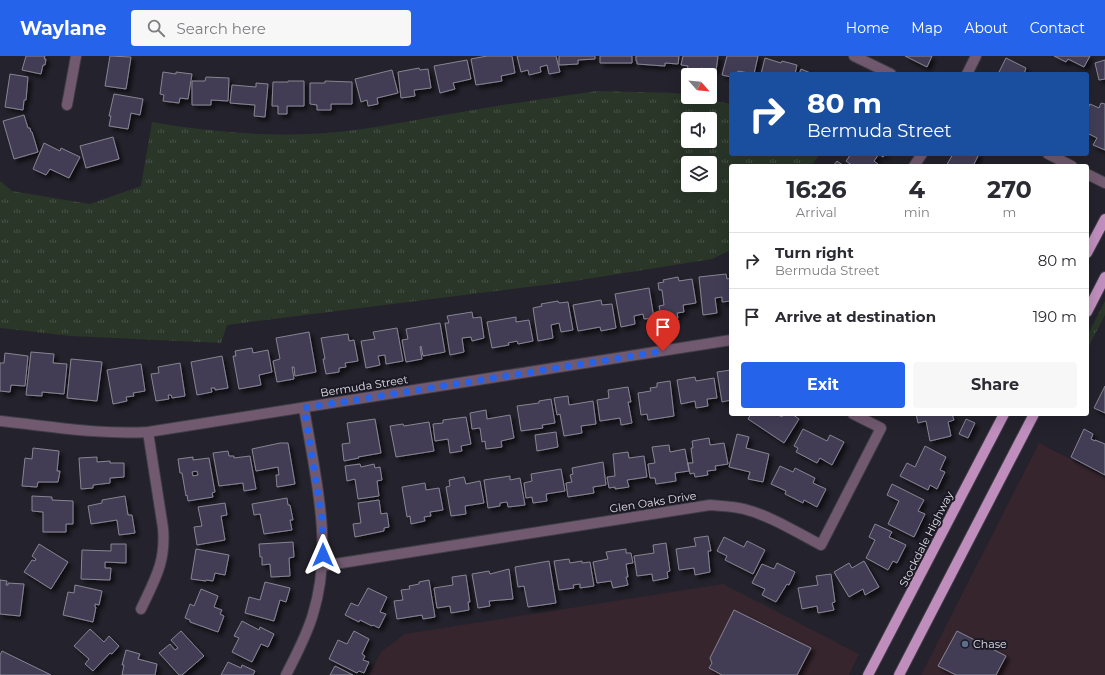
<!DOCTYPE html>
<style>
body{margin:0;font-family:Montserrat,sans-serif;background:#f7f7f7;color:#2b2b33;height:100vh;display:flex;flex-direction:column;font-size:15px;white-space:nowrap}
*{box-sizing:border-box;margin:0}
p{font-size:13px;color:#7c7c81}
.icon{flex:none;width:22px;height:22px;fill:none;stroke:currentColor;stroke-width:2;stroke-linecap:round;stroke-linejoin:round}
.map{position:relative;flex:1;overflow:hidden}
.side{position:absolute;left:729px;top:108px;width:360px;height:252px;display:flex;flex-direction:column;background:#fff;border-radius:4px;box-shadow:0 4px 16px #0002}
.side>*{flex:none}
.banner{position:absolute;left:729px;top:16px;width:360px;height:84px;border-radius:4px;box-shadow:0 4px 16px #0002;background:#1a4fa0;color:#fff;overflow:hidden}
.needle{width:26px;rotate:117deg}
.controls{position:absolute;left:681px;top:12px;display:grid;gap:8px}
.controls a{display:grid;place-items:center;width:36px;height:36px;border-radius:4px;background:#fff;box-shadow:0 4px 16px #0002;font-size:20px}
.pin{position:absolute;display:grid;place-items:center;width:34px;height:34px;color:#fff;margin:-41px -17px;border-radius:50% 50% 50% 0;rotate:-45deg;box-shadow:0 0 4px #0007}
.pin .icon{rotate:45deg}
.me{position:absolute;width:44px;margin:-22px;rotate:0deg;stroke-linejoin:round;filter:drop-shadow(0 0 3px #0008)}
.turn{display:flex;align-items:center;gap:14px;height:84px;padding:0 12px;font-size:18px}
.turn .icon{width:52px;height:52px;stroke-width:2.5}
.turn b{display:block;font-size:28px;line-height:34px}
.eta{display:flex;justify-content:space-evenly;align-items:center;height:68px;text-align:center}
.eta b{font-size:24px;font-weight:700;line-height:28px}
.cta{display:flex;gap:8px;margin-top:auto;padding:8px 12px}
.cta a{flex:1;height:46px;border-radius:4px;background:#2563eb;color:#fff;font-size:16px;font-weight:700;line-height:46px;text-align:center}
.cta a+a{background:#f7f7f7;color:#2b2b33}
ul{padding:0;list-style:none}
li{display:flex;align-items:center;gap:12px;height:56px;padding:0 12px;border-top:1px solid #e1e1e2}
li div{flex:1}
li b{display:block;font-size:15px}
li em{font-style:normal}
header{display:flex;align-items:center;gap:24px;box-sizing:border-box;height:56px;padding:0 20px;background:#2563eb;color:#fff}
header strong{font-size:19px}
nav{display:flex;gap:22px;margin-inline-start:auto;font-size:14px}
.search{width:280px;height:36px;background:#f7f7f7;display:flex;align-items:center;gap:10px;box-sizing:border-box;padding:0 14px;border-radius:4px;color:#7c7c81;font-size:15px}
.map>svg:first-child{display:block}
</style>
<header>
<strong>Waylane</strong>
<div class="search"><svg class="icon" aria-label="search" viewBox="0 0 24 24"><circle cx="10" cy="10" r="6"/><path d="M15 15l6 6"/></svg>Search here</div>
<nav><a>Home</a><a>Map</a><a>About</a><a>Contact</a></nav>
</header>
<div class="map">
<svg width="1105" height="619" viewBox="0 0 1105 619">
<defs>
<pattern id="grass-tufts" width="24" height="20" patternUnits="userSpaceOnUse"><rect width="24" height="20" fill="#293628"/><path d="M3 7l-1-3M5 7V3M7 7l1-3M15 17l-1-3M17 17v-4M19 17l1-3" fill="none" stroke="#485347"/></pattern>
<filter id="shadow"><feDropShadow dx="3.5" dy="3.5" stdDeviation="2" flood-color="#0009"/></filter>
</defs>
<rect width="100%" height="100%" fill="#24222c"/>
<path fill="#37252e" d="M1039,387L1105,421V619H921Z
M723,528L859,598L849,619H369L381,596L405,578Z"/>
<path fill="url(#grass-tufts)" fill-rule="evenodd" d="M597,35L676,37L688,40V41H696L731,48V98H820L811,110H731V194L712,203L568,226L227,269L221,287L71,280L0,272V125L12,135L90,148L141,130L152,66C204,75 256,80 309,78C357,76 403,66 450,58C499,49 548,42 597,35ZM688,63H710V85H688ZM688,107H710V129H688Z
M1105,245V259L1087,294V280Z"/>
<path fill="#423c55" stroke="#878592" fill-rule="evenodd" filter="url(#shadow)" d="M26,0H45L44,3H46L45,9H43L41,18L22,14Z
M110,0L131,1L126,33L105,30Z
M487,0H512L515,17L501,20L502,25L476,29L471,3Z
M517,0H556L560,16L549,18L547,9L540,11L541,16L529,19L528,14L521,16Z
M559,0H595V3L578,4V8L559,9Z
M600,0H632V7H600Z
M636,0H679L678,8L665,7V10L637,8V5H636Z
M683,0H718L716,15L701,12L700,17L687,15L688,10L681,9Z
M727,0H758L754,18L738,15L737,18H731V21L722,19Z
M905,0H932L927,11Z
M1054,0H1090L1084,11L1068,3L1066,6Z
M765,2L781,7L782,5L797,9L795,18H761Z
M1006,2L1026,12L1024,18H998Z
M467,4L471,23L453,27L455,33L440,37L434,10Z
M1105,4V23L1099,24L1095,7Z
M419,12L420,14L428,13L431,32L414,34L415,40L401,42L398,16Z
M801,13L813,18H799Z
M392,14L398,37L377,42L378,48L368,50L367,44L361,46L355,23Z
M163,16L176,18V16L192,18L188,43L180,42L179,47L163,45L164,39L160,38Z
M10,18L28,21L26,44H24L23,54L5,51Z
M206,21L229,22L228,45L211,44V49H192V25H205Z
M288,25H304V50H287V58H278V50H272L273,26H288Z
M325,25L352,26V48H331V54H317V49L310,48V27H325Z
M256,27L268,28L265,61L254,60L255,49L230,47L232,29L256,31Z
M114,38L143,43L140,59L131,57L128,73L109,70L111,60H109Z
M1101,47L1105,48V94L1093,89L1097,82L1087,77V54L1090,48L1099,52Z
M24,59L28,72H30L31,76H32L38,96L14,103L3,65Z
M113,81L119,103L86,112L80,90Z
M44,87L60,95L61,92L80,101L69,122L50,113L46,119L33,113Z
M851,98H886L883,101L879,98L874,105L878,108L877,110H853L846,105Z
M953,98H979L973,110H946Z
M837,105L844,110H833Z
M726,218L727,223L731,222V245L722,246V241L715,242L717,257L703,259L699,221Z
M678,221L679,225L692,223L696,247L683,249L684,256L677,257L678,262L662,265L659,250L664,249L662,234H659L658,227L664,226L663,224Z
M649,232L654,262L644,263L643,258L634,260L635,268L621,271L615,238Z
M601,244L602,249L612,248L616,272L601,275L600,271L578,275L573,249Z
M558,245L559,247L568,246L573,274L561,276L559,267L551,269L553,282L538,285L533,252L542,250L541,248Z
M472,256L473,262L481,261L484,282L472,285L471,281L462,282L464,296L450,299L445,267H449L447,260Z
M516,261V266L529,264L533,285L518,288L517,285L508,287L509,289L492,292L487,266Z
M440,267L445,296L423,300L421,290L420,291L422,303L406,306L402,284L408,283L406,273Z
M397,272L403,305L386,308L385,299L378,300L380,309L366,312L361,285L375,283L373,276Z
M309,276L316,316L295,320L294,311H292L294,323L277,326L273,305L280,303L276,282Z
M348,278L349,285L354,284L358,305L345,307L346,311L339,312V316L326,318L323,303H325L321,282Z
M252,292L253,297L268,294L272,316L259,319L261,329L239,333L233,300H236L235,295Z
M31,296L54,298L53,307L67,308L64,338L42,336V340L26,339Z
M5,297L28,300L25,330L11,329L10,336L0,335V307H4Z
M222,300L228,332L215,334V332H211L212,336L197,339L191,306Z
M71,303L102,306L97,345L67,342Z
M180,307L185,340L172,342L171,339H168L169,343L156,345L151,318L159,317L158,311Z
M141,308L145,335L133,337L134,340L126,341L127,345L113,348L107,314Z
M731,314V344L722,346L717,316Z
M695,321L696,325L714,322L717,342L707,343L708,350L696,352L695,345L681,348L677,324Z
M670,325L674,360L648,364L647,358L641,359L638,337L651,335L650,332L657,331V327Z
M1105,330V357L1094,352Z
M628,331L631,346H628L632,367L621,369L620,362L600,365L597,344L609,342L608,334Z
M568,340L569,349L593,345L596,368L581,370L582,377L564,380L560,358L557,359L554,342Z
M551,343L555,367L542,369L543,372L521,375L517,350L539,347V345Z
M486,354L487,363L510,359L514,382L501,385L502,391L486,393L485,385L482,386L480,372L472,373L470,357Z
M751,358H776L782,361L784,358H792L799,363L784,387L748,363Z
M916,358H952L954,364L948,366L951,380L930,385L926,365L918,367Z
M466,361L471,388L461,390L462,395L450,397L448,383L435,385L433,368L443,367V364Z
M375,363L381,397L358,401L359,402L344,405L342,388L350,387L347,367Z
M966,363L975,367L968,382L959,378Z
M429,366L434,395L396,401L390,370L403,368L404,370Z
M803,373L827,385L830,379L844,386L832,409L820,402L817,407L796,396L798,392L794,390Z
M1084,373L1093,378L1091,383L1095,385V384L1105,388V419L1071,401Z
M556,376L558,391L537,395L535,379Z
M737,378L749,381L746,392L769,398L763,426L748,423L750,416L729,411Z
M709,382L710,389L724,387L728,408L715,410L716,414L707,415L708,419L695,421L694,417L690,418L688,407H693L691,392H693L692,385Z
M280,387H288L295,428L277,431L276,419H279L278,411L256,415L252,393Z
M669,389L670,396L685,393L689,415L675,417L676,425L656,428L655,422H650L648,408L655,407L652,391Z
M925,390L946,401L940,414L945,416L937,433L930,429L928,434L900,420L907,407L915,411Z
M33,392L59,395L57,415H60L58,426H38L37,431L22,430L25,402L32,403Z
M228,395L229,400H234V402L250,400L256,433L244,435L243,427L219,430L213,397Z
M628,396L629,402L644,400L647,421L627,424L629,431L615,433V431L609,432L607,421L615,420L613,398Z
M97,401V406L110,405V407H124V421L110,422V427L93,429V432L81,433L79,402Z
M193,401V404L209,402L215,436L212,437L213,441L188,445L187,439L186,440L182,417H180L178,403ZM197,415L198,419L193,420L192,416Z
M603,406L606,429L593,431L594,437L568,441L566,427L572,426L570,419L573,418L572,412Z
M360,408L361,411L374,408L375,412L380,411L382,424L377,425L379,440L358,443L355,423L347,425L345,410Z
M780,410L793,416L795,412L815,422L813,427L826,433L817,451L804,444L803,447L785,438L786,435L771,428Z
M561,413L565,435L546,438L547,445L533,447L532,441L526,442L524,427L532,425L531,418Z
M510,420V424L520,422L525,449L508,451L507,446L500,447V450L488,452L484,424Z
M464,421L466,428L480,425L484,447L465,450L466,458L451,460L446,431L450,430L449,424Z
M425,427L426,434L439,432L443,454L430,456L431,460L424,461L425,465L411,468L410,460L407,461L402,431Z
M892,428L924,444L918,455L925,458L914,481L888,468L899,445L887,439Z
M32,440L52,441V444L73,445V468H66V476H43V456L32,455Z
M125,440L128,459H132L135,477L119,479L117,464L91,468L88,450L102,447V444Z
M287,442L288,449H290L293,464H290L292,474L264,478L260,458L254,459L252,448Z
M379,444L381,458L387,457L389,471L384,472V475L355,481L353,468L361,467L358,447Z
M225,447L227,459L221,460L225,484L197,489L194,471L202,470L198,451Z
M875,468L892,476L889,481L906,489L897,507L893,505L888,514L866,502L875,484L869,481Z
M708,480L711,495H708L710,516L695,519L694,512L679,514L676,493L696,490L694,482Z
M724,481L744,491L747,485L765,494L753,518L725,504L727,500L717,495Z
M293,486L294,501L289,502L290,520L271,521L270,508L262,509V501H260L259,488Z
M666,487L670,515L667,516L668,522L653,525L652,518L637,520L634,500L654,497L653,489Z
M39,488L68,506L51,533L24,516L32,504L35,505L36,503L32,500Z
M111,488H126V507L105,506V512H111L110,524L81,523L82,494L111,495Z
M196,493L229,499L225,519L215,517L213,525L206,524V525L191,523Z
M626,493V497H631L633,507L626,508L628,521H626L628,529L613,532L611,525L597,527L593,506L608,503L606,496Z
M569,503L570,507L582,505V507L590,506L594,530L580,532V528L573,529L574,532L559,534L554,505Z
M549,505L556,547L528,551L524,530L518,531L515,511Z
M864,505L879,531L865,539L863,533L849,541L834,516L849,507L852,512Z
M777,507L795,516L789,529L787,528L776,546L762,539L765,533L752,527L762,508L774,513Z
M509,513L513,543L489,545L490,550L478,552L472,518L489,515L490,518Z
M831,518L835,546L832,547L834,554L818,557L817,550L802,553L798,532L818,529L816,520Z
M466,519L470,546H468L469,554L451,557L450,550L437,552L434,532L453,529L452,521Z
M0,524L7,525L6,529H8V527L24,528L20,560L0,558Z
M429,524L435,561L423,563L422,559L397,563L394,545L403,544L401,534L410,533L409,530L419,528V526Z
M265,526L290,532L286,546L280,544L274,565L245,557L249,541L260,544Z
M75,529L102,535L99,549L95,548V551H96L93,566L63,559L68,536L74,537Z
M368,532L387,541L380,556L386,558L379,572L373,569L372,570L360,564L359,566L345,559L351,547L358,550Z
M201,533L218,540L214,551L222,554L220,558L224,560L218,576L190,566V564L185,562L190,548L194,550Z
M734,554L811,592L797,619H722L709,612L712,607L710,602Z
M242,565L259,574L260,571L274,578L268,591L261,588L252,606L232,596L239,582L234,580Z
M90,573L104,586L109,580L119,590L112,598L110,597L93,615L85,608L89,603L74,590Z
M181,575L204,600L182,619H179L159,597L170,588L175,594L178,592L171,584Z
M354,575L369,583L362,598L365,600L363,604L369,606L364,617L359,615L357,617L329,603L338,584L347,588Z
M957,575L1006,600L996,619H956L938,610Z
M126,594L140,598L138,603L157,608L155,619H122L124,609H122Z
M2,595L51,619H0V599Z
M228,606L241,612L242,609L255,615L253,619H221Z
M335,610L353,619H330Z"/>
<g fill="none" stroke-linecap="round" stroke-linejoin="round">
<defs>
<path id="minor" d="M854,0L891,18
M967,18L976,0
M67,49L76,0
M1048,98L1072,110
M914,110L922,98
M1087,118L1105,127
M0,365C49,370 99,379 148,376L731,284
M322,510L710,449C721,450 733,450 744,453C771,460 796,476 821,489L881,372L853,358
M141,553C155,523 166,506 163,472L148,376
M286,619C296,599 307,579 313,558C334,491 315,419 304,352"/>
<path id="primary" d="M1087,197L1105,163
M1087,256L1105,221
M868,619L1004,358
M899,619L1034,358"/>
</defs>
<use href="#minor" stroke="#3f3d46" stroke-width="12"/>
<use href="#primary" stroke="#3f3d46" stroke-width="12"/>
<use href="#minor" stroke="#715970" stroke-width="10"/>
<use href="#primary" stroke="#bf8ebd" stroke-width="10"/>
</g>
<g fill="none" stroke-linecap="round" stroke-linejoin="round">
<path stroke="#2563eb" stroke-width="7" stroke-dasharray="0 12.6" d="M323,499L322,463L304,352L663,295"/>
</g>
<circle fill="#5c6f8a" stroke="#1b1923" stroke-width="1.5" cx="965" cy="588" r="4"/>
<g text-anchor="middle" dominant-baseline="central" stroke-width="4" stroke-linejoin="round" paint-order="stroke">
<g font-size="11" fill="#e2e0e8" stroke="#1b1923">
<text transform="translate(364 330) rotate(-9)">Bermuda Street</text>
<text transform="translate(653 446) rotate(-9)">Glen Oaks Drive</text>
<text transform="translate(926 483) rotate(-63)">Stockdale Highway</text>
</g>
<g font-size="11" fill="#e2e0e8" stroke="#1b1923" text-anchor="start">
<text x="973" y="588">Chase</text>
</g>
</g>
</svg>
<div class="controls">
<a><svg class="needle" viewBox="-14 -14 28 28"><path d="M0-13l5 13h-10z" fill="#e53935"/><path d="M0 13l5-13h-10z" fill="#7c7c81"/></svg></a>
<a><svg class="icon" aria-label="sound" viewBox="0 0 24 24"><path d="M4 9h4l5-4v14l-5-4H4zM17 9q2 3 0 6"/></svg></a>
<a><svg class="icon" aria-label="layers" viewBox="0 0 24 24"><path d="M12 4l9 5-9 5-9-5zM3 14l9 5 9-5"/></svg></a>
</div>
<div class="pin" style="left:663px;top:295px;background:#d93025"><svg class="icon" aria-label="arrive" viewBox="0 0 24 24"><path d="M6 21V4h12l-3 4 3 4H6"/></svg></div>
<svg class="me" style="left:323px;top:499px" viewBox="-20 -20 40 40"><path d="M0-17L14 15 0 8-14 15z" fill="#2563eb" stroke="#fff" stroke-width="4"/></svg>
<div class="banner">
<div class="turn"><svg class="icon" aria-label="right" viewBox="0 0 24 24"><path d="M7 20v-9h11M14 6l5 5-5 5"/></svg><div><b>80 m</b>Bermuda Street</div></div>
</div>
<section class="side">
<div class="eta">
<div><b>16:26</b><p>Arrival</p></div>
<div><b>4</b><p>min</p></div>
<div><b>270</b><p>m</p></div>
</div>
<ul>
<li><svg class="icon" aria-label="right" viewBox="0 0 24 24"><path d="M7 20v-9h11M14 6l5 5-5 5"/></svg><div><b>Turn right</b><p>Bermuda Street</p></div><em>80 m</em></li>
<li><svg class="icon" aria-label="arrive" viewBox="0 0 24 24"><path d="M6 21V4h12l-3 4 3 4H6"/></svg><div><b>Arrive at destination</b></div><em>190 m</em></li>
</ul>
<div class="cta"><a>Exit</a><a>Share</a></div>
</section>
</div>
